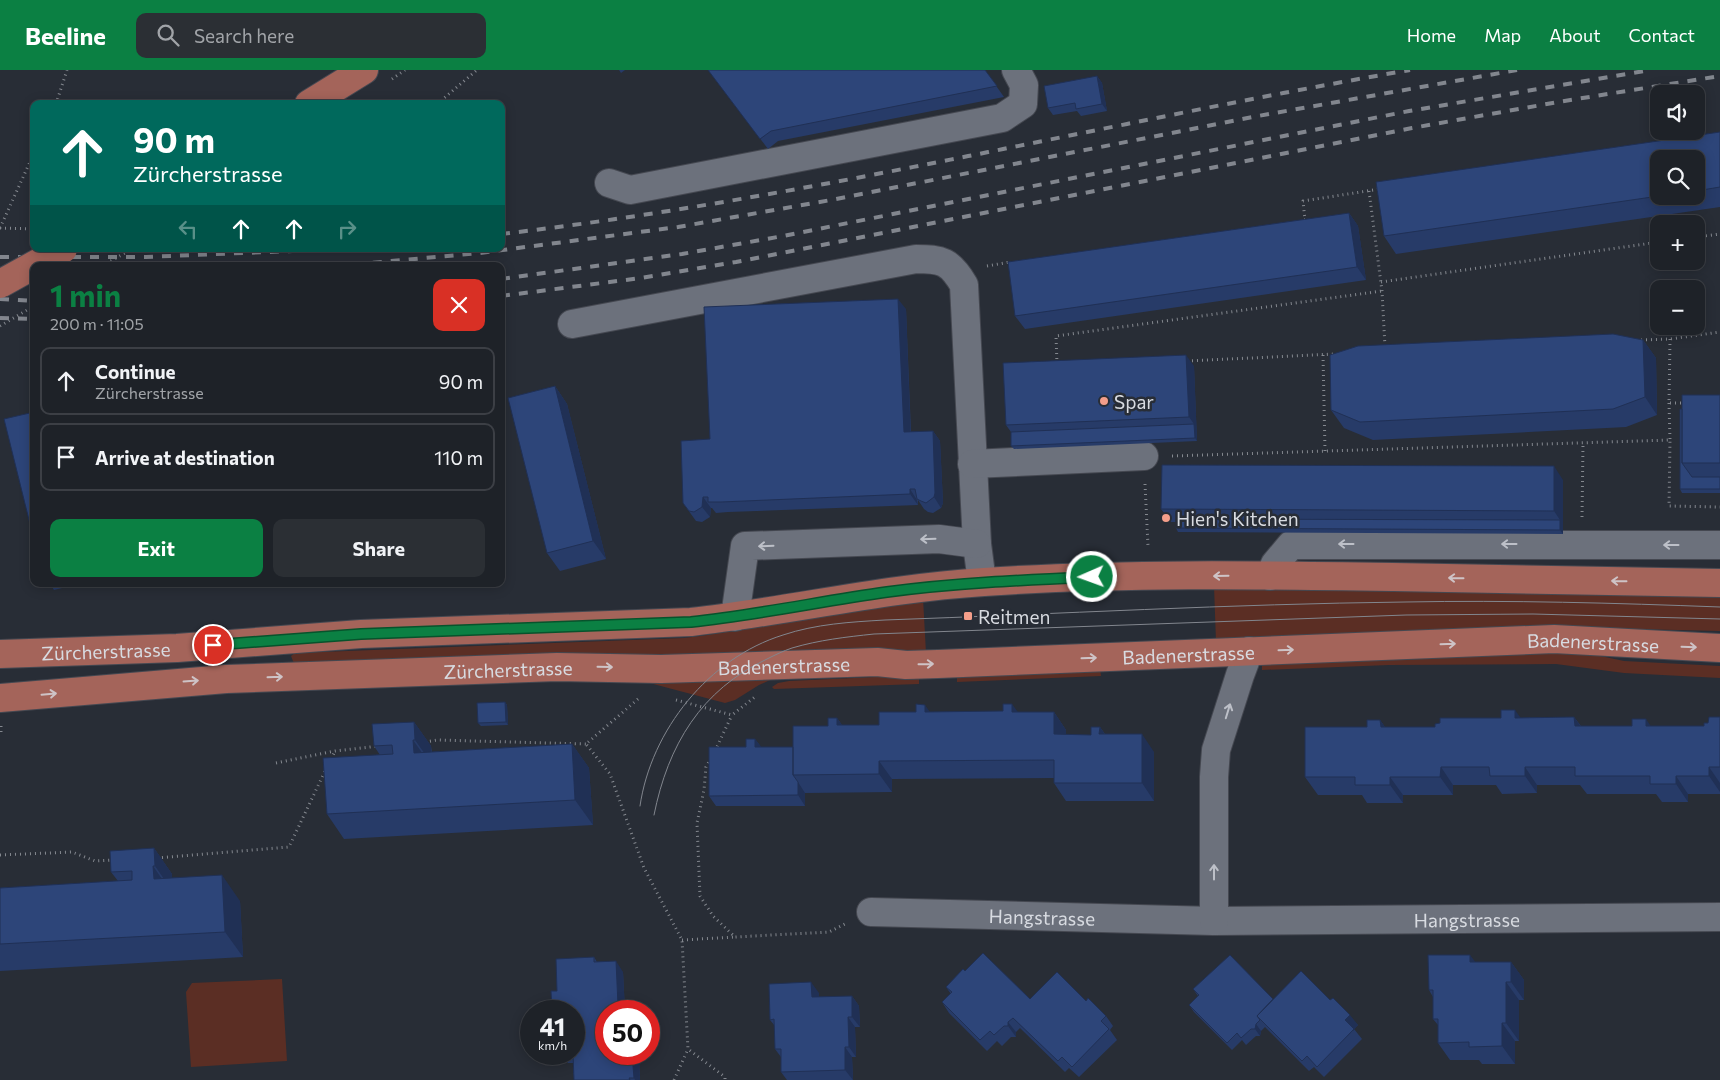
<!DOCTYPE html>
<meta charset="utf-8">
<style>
body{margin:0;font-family:Commissioner,sans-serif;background:#2b2f34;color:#f1f3f6;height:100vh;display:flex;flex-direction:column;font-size:19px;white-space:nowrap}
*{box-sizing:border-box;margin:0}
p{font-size:16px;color:#a1a4a8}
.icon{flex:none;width:28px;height:28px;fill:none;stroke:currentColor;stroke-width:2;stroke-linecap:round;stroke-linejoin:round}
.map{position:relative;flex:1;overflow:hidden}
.panel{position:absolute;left:30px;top:192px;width:475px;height:325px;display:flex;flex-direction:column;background:#1e2228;border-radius:10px;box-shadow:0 2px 12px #0003,0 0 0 1px #3c3f45}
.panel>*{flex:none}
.hud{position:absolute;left:30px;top:30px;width:475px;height:152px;border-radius:10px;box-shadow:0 2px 12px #0003,0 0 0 1px #3c3f45;background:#00695c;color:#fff;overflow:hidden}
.tools{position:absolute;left:1650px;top:15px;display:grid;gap:10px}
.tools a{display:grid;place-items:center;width:55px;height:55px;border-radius:10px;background:#1e2228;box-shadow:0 2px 12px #0003,0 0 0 1px #3c3f45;font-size:25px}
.speed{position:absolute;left:520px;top:930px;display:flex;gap:10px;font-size:25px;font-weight:700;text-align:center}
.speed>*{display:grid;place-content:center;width:65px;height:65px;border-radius:50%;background:#1e2228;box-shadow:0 2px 12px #0003,0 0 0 1px #3c3f45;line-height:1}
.speed small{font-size:12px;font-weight:400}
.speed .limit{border:8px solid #d22;background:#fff;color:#111}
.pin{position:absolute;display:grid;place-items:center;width:42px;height:42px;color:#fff;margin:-21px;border:2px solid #fff;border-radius:50%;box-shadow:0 1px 5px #0007}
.me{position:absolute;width:55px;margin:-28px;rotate:268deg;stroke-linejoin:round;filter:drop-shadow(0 0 4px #0008)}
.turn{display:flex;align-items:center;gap:18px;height:105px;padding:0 20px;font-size:22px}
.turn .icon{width:65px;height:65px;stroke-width:2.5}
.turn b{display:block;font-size:35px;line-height:42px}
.lanes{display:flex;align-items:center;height:48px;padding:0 20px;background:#0003;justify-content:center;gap:25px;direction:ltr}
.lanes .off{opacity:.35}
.round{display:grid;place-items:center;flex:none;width:52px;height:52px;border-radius:10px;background:#2b2f34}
.summary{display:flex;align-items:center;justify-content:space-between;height:85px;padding:0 20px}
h1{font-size:30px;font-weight:700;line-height:38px;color:#0b8043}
.cta{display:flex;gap:10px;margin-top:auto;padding:10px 20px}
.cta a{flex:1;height:58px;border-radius:10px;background:#0b8043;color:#fff;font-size:20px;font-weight:700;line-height:58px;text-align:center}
.cta a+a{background:#2b2f34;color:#f1f3f6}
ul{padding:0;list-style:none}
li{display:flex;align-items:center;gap:15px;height:68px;margin:0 10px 8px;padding:0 10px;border:2px solid #3c3f45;border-radius:10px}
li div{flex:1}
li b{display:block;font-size:19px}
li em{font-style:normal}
header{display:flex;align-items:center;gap:30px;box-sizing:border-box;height:70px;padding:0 25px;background:#0b8043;color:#fff}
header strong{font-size:24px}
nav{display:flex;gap:28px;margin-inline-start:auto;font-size:18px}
.search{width:350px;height:45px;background:#2b2f34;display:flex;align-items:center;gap:12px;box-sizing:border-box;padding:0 18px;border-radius:10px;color:#a1a4a8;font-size:19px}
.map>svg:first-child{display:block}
</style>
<header>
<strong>Beeline</strong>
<div class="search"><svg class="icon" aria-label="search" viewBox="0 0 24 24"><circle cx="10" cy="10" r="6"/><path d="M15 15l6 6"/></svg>Search here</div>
<nav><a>Home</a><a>Map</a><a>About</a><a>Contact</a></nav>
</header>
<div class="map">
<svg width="1720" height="1010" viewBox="0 0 1720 1010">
<rect width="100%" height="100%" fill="#282d36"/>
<path fill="#5b2e24" d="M1214,516L1720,523V561L1590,558L1216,572Z
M923,528L926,583L295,596L291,586L295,583L684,568C764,559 842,536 923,528Z
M1547,580L1591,584L1624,591L1720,596V608L1624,603L1556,594L1389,595L1262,600V591Z
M1100,598L1101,606L957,612V604Z
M781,605L759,615L735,630L725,633L623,606Z
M919,605V614L774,619L772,617L778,613L789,611Z
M282,909L287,991L191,997L186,922L192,913Z"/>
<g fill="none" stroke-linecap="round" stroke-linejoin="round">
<defs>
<g id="minor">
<path d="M609,113L630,120L1002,48L1023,34L1024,15L1016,0"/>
<path d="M572,254L916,189C942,189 950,191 964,215L977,474L982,512"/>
<path d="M972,394L1144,386"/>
<path d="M1270,506L1275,494L1291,475H1720"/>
<path d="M735,547L745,476L939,469L977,474"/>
<path id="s1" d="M871,842L1214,851L1720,847"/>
<path d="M1214,851V707L1216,680L1240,605L1249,581"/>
</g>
<g id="major">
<path d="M309,34L364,0"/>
<path id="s2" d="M0,584L177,578L361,564L691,552C789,541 886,518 984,512C1120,503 1257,505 1393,507C1502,509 1611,511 1720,513"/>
<path id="s3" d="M0,628L226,609L557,597L661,599L877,592L906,595L938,594L1554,569L1720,578"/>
</g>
</defs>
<use href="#minor" stroke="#454851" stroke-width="30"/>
<use href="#major" stroke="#454851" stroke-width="30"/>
<path stroke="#84888f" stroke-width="3" stroke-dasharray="1 4" stroke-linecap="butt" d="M392,9L405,0
M56,34L67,0
M437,34L477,0
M1369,121L1382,221L1385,277
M1304,150H1305L1303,131L1380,119
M0,158L34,83
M0,158L34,159
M1696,167L1720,164
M987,196L1010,192
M1381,212L1659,172
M1670,269L1669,333H1684
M1641,270L1670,269L1720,262
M1323,285L1325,381
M1187,291L1335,284
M1057,294L1056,266L1382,221
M1669,333L1670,370
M1172,386L1670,370L1669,436L1720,437
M1145,414L1148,476
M1582,447L1583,373
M638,629L586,674L610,704L644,798L682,870L688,979L725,1007V1010
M676,630L732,645L756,626
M1,656V665
M425,672L437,670L586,674
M715,681L732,645
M711,688L706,697L704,720L697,753L700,826L713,846L735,867L829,862L845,854
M331,689L335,681
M276,693L335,681L379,676
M0,785L72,782L95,791L113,790
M157,788L289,777L325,701
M682,870L735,867
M674,1010L688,979"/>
<use href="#minor" stroke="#6c717c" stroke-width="28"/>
<use href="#major" stroke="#a4645a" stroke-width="28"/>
<path stroke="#82868e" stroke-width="1" d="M640,736C651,660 709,588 783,565C816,554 850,552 885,550C1058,544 1231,534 1405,532C1510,530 1615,533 1720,537
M654,745C668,675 701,620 767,589C775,585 783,581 792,578C819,570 846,567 874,564L1406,545L1533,544L1720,549"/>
<path stroke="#82868e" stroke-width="4" stroke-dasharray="9 9" stroke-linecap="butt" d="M501,164C807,129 1107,52 1410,0
M0,187H146L340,179
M337,196L480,183L678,157L831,130L1258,46L1517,0
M0,204H34
M501,209L682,184L783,166L1409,41L1650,0
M501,226L641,208L736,192L1412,58L1558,32L1720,6
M0,229L34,231
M0,248L34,249"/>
<defs>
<path id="major-bridge" d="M0,214L63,179"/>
</defs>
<use href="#major-bridge" stroke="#454851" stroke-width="30" stroke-linecap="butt"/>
<path stroke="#84888f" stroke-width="3" stroke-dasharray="1 4" stroke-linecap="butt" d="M102,196L132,179
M0,256L34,236"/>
<use href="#major-bridge" stroke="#a4645a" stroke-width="28"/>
</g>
<path fill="#273b68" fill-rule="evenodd" d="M619,0H625L621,3Z
M708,0H985L1004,27L778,71L768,79Z
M1097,6L1102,13L1107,41L1081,46L1077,41L1053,45L1048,38Z
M1720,62V137L1396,184L1384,166ZM1696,89V126H1659Z
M1349,143L1358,156L1366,210L1025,259L1015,246Z
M906,239L911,362L933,361L940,371L943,433L941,438L933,443L928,442L924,439L918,430V435L728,442L716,443L712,438H711L710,447L702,452L696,451L683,433L710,369Z
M1643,270L1656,288L1657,345L1626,357L1373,370L1344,358L1331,340Z
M1194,296L1197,371L1014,379L1011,376V362L1006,355Z
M555,316L567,334L606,489L560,501L547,483Z
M1720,325V423H1682L1680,419L1682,339Z
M1563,410V464L1178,462L1176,458V452H1171L1161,439Z
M50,514H78L54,520Z
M505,632L507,635L508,655L481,656L478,653Z
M930,642H1054L1066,660V665H1091L1100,657L1105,664L1154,682V731H1066L1054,713V708L892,709V722L805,723V736H716L709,726L746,677L755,669L761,677H793L828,656L837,648L842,655H879Z
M1574,647L1581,656H1704L1720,647V724H1688V732H1662L1656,724H1587L1580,715H1537V723L1502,724L1496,715H1453V725H1403V733H1367L1362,725H1318L1305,707L1367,657L1380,650L1385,657H1435L1520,648Z
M414,652L431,676L432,682L572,674L589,698L593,755L344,769L327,744L380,685L374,676Z
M154,778L172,804V808L240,831L243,887L0,901V818L118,811L111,802Z
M594,887L597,892L623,902L625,941H606V984L639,986L640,1010H574L573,993H568L561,984H574L557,921Z
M1476,892H1511L1524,910V930H1519V971H1515V994H1482L1479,990H1450L1438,973V955L1433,949V927L1429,920Z
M965,901L1030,929L1086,931L1106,946L1113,956L1110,960L1117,970L1079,1007L1069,998L1065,1002L1020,958L1016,962V967H1011L1002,976L997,971L987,981L949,943L942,932L951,924L946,917Z
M1193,919L1273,929L1330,930L1358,955L1354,959L1362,969L1324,1007L1314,997L1309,1001L1265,957L1261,961L1260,966H1256L1246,975L1242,970L1232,980L1194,942L1189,935L1198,926Z
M819,923V927L852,926L859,936L860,957H855L856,987H852L853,1010H787L781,1002V987L775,979V956L770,950Z"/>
<path fill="#203055" d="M1097,6L1102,13L1107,41L1102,34Z
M1349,143L1358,156L1366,210L1357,197Z
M898,229L906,239L911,372L904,362Z
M1643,270L1656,288L1657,345L1645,327Z
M1186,285L1194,296L1197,371L1195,368L1194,354L1189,347Z
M555,316L567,334L606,489L593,471Z
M933,361L940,371L943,433L941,438L934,427Z
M1554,396L1563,410V464L1560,460V450L1554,441Z
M910,419L917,430L918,435L910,424Z
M703,427L711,438L710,447L702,437Z
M505,632L507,635L508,655L506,652Z
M1012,634L1025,652L1012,642Z
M925,635L937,652L925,642Z
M1515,640L1528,658L1515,648Z
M1054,642L1066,660V682L1054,664Z
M1574,647L1587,665L1575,656Z
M837,648L850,666L837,655Z
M1646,649L1658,667L1646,656Z
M1380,650L1393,668L1381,657Z
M414,652L431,676L432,694L415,670Z
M1100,657L1112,675L1099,664Z
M1142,664L1154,682V731L1142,713Z
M755,669L763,679L755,677Z
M413,670L430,694L414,683Z
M572,674L589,698L593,755L575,730Z
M879,691L892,709V722L879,704Z
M1441,697L1453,715V725L1440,707Z
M1525,697L1537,715V723L1525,706Z
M1709,697L1720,713V722L1709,706Z
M1676,706L1688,724V732L1676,714Z
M1390,707L1403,725V733L1390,715Z
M798,712L805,723V736L798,725Z
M154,778L172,804L173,822L155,796Z
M153,796L171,822L154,809Z
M222,805L240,831L243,887L225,862Z
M1470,885L1483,902L1470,892Z
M616,891L623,902L625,941H623L618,935Z
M1511,892L1524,910V930L1511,912Z
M811,912L819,923V938L812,927Z
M1506,912L1519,930V971L1506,953Z
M852,926L859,936L860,957L852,947Z
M614,935L618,941H614Z
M1350,945L1358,955L1353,961L1345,950Z
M848,947L855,957L856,987L849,977Z
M1008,952L1016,962V967L1008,956Z
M1502,953L1515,971V994L1502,976Z
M1256,954L1261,961L1260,966L1255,959Z
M845,977L852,987L853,1010L845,1000Z
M632,984H638L639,986L640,1010H635L634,1008Z"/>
<path fill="#2d4579" stroke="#203055" d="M708,0H985L997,16L771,61L760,69Z
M1097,6L1102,34L1076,39L1075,33L1048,38L1044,16Z
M1720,62V117L1696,121V89H1659V126L1384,166L1376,112Z
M1349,143L1357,197L1015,246L1008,192Z
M898,229L904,362L933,361L935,423L934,427L926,433L921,431L917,429L915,419H910V424L721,432H708V427H703L702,437L694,442L689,441L683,433L681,371L710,369L704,237Z
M1613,264L1643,270L1645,327L1613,339L1360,352L1331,340L1330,285L1358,276Z
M1186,285L1189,347L1006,355L1003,293Z
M555,316L593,471L547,483L508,328Z
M1682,325H1720V393H1682Z
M1680,339H1682V393L1692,407H1720V419H1680Z
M34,342V470L4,349Z
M1194,354L1195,368L1011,376V362Z
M1162,395L1554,396V441L1161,439Z
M1176,449L1560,450V460L1176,458Z
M505,632L506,652L478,653L477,633Z
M916,634L925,635V642L1003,641V634H1012V642H1054V664L1091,665V657H1100L1099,664H1142V713H1054V690L879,691V704L793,705V656H828V648H837V655H879V642H916Z
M1501,640H1515V648L1574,647L1575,656H1632V649H1646V656H1704V653H1708L1709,647H1720V697H1709V706H1676V714H1650V706H1575V697H1525V706H1490L1489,697H1441L1440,707H1390V715H1355V707H1305V657H1367V650H1380L1381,657H1435V654L1440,653V648H1501Z
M414,652L415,670H413L414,683L572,674L575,730L327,744L323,688L393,684L392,675L374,676L372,654Z
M746,669H755V677H793V705L798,712V725L709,726V677H746Z
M154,778L155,796H153L154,809L222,805L225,862L0,874V818L132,810V801L111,802L110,781Z
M983,883L1030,929L1057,902L1086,931L1088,928L1106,946L1101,951L1109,959L1072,997L1062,987L1058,991L1013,948L1008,952V956H1004L994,965L990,961L980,970L942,932L952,922L946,917L963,899L965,901Z
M1230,885L1273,929L1257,946L1260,950L1256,954L1255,959H1251L1241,968L1237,963L1227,973L1189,935L1199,925L1193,919Z
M1428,885H1470V892H1511V912H1506V953H1502V976L1469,977V972L1438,973V949H1433V920H1429Z
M594,887V892L616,891L618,935H614V941H606V984H632L634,1008H629L630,1010H574L573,984H574V941H552L551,921H557L556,889Z
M1301,901L1330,930L1333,928L1350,945L1345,950L1354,959L1317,997L1307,986L1302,991L1257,946Z
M811,912L812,927L852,926V947H848L849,977H845V1000L781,1002V979H775L774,949L770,950L769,914Z"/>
<defs><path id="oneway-shaft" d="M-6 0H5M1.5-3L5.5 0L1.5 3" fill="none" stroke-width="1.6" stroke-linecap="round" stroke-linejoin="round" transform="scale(1.25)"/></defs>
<g stroke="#bdc0c8">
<use href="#oneway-shaft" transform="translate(928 469) rotate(178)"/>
<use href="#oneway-shaft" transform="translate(1346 474) rotate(180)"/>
<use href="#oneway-shaft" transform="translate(1509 474) rotate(180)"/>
<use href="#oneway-shaft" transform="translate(1671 475) rotate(-180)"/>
<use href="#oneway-shaft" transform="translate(766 476) rotate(178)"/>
<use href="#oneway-shaft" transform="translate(1228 641) rotate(-73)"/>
<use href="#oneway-shaft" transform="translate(1214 802) rotate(-90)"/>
</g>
<g stroke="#cec3c6">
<use href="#oneway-shaft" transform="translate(1221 506) rotate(179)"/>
<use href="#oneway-shaft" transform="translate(1456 508) rotate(-179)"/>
<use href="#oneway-shaft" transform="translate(1619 511) rotate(-179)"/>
<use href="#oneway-shaft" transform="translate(1448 574) rotate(-2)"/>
<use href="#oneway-shaft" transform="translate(1689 577) rotate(2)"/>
<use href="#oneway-shaft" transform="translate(1286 580) rotate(-2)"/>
<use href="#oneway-shaft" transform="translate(1089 588) rotate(-2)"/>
<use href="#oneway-shaft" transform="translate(926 594) rotate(-1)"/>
<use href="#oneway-shaft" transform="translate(605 597) rotate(1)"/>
<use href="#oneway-shaft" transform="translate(275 607) rotate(-2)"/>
<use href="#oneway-shaft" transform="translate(191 611) rotate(-4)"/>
<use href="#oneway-shaft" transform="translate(49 624) rotate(-5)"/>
</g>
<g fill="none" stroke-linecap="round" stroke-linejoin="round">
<defs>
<path id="route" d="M213,575L361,564L691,552C757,545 822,531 887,522C955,513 1024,510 1092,507"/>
</defs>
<use href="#route" stroke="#07532c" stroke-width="12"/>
<use href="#route" stroke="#0b8043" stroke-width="9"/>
</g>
<g fill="#f49e8a" stroke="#282d36" stroke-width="2">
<circle cx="1104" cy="331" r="5"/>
<circle cx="1166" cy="448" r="5"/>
<rect x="963" y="541" width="10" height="10" rx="2.5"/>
</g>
<g text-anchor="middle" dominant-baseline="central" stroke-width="5" stroke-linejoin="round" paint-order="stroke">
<g font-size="19" fill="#d8dbe1" stroke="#282d36" text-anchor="start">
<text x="1114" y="331">Spar</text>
<text x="1176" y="448">Hien's Kitchen</text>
<text x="978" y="546">Reitmen</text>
</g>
<g font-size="19" fill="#d8dbe1" stroke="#282d36">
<text stroke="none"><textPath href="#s3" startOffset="1595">Badenerstrasse</textPath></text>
<text stroke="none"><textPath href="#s2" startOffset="106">Zürcherstrasse</textPath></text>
<text stroke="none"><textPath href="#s3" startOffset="1190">Badenerstrasse</textPath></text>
<text stroke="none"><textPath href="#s3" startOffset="785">Badenerstrasse</textPath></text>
<text stroke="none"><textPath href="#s3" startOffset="509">Zürcherstrasse</textPath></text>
<text stroke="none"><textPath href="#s1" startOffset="171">Hangstrasse</textPath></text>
<text stroke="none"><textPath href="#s1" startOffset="596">Hangstrasse</textPath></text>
</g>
</g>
</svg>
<div class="tools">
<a><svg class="icon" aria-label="sound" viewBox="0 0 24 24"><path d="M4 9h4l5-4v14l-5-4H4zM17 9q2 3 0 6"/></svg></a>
<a><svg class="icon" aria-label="search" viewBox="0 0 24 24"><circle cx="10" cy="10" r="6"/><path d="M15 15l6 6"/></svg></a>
<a>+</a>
<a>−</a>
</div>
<div class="speed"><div>41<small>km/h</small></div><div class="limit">50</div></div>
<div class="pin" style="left:213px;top:575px;background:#d93025"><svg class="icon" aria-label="arrive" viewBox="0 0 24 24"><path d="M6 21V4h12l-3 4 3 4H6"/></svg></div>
<svg class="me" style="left:1092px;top:507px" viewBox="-20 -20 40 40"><circle r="17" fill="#0b8043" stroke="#fff" stroke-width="3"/><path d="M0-11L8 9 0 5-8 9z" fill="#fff"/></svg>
<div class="hud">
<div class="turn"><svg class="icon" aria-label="ahead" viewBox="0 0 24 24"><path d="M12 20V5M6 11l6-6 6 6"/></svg><div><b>90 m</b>Zürcherstrasse</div></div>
<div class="lanes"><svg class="icon off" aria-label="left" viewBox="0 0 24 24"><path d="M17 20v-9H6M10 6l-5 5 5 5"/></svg><svg class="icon" aria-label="ahead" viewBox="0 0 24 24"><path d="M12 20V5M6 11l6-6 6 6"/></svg><svg class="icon" aria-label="ahead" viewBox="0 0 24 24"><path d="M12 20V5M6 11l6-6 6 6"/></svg><svg class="icon off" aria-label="right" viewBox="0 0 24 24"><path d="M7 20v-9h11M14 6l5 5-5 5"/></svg></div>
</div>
<section class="panel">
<div class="summary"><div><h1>1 min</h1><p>200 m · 11:05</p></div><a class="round" style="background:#d93025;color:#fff"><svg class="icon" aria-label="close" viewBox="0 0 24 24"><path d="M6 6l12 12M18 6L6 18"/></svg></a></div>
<ul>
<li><svg class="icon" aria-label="ahead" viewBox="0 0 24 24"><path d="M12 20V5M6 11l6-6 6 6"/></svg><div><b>Continue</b><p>Zürcherstrasse</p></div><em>90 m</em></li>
<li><svg class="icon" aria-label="arrive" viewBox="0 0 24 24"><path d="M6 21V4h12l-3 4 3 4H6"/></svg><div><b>Arrive at destination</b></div><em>110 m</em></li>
</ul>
<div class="cta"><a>Exit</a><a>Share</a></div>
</section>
</div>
